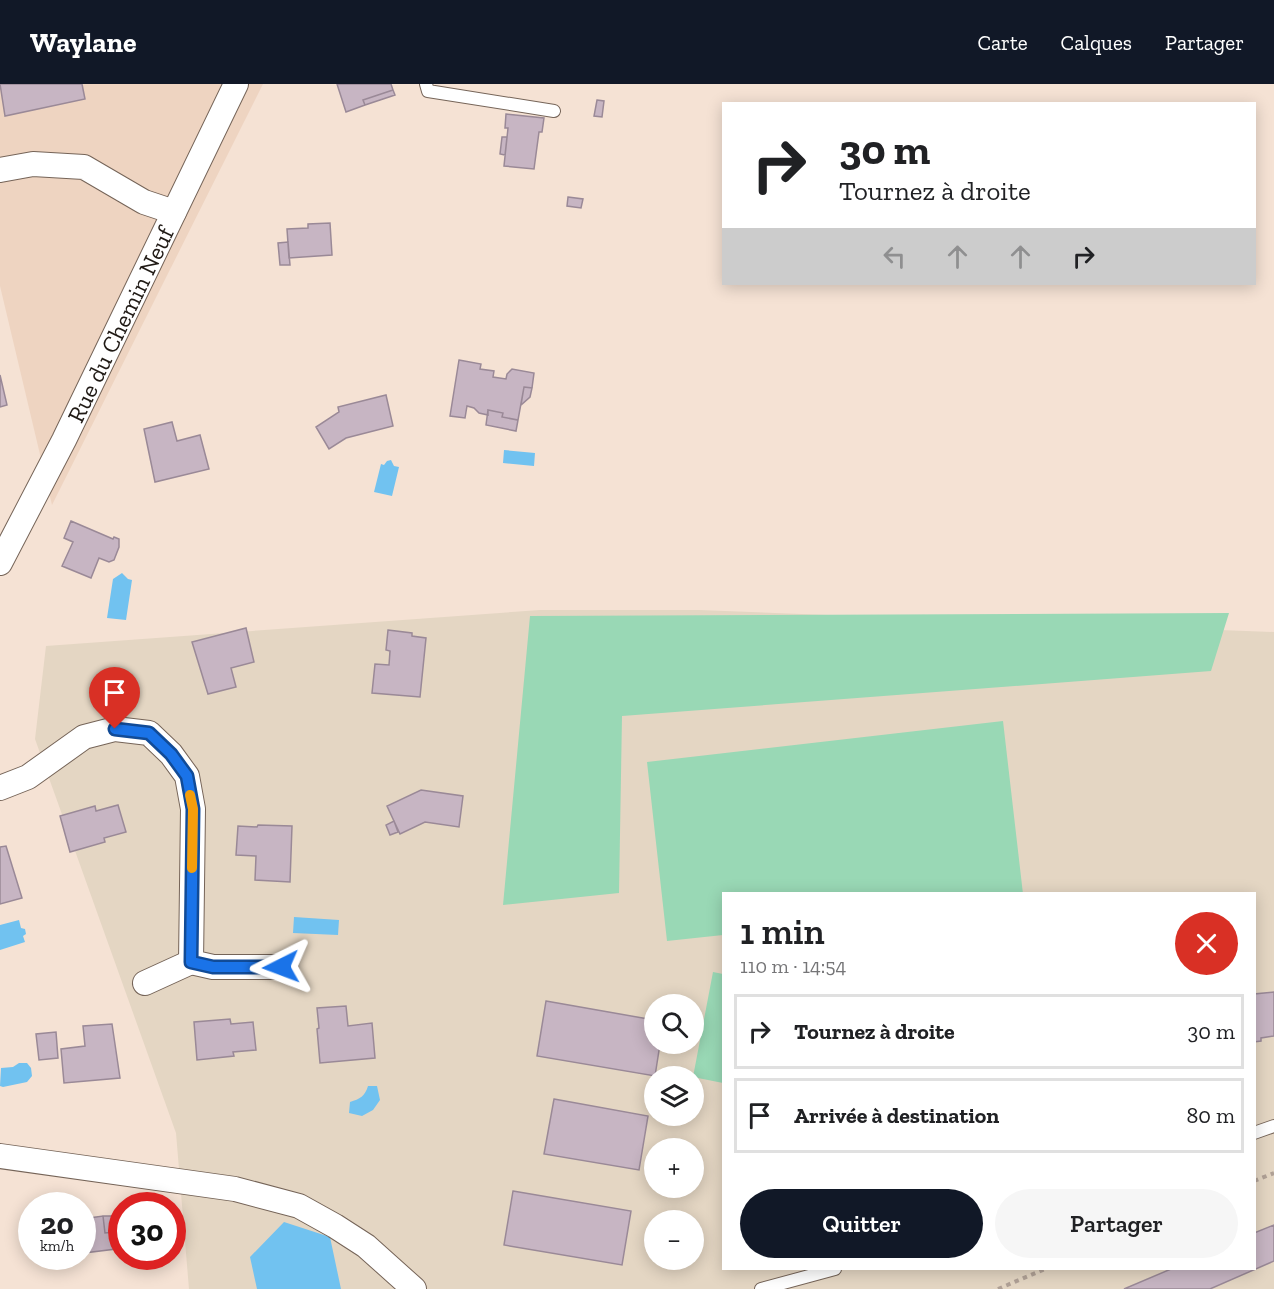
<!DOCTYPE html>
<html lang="fr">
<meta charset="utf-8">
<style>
body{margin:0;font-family:"Zilla Slab",serif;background:#f6f6f6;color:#202124;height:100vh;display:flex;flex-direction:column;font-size:22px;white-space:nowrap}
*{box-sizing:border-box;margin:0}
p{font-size:20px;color:#757577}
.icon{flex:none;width:33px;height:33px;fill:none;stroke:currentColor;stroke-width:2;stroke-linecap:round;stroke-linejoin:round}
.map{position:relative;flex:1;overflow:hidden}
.details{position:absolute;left:722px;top:808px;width:534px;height:378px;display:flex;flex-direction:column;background:#fff;border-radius:0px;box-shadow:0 3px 15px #0003}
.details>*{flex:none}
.banner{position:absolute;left:722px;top:18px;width:534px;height:183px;border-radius:0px;box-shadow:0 3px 15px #0003;background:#fff;color:#202124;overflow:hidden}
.tools{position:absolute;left:644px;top:910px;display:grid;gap:12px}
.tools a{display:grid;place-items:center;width:60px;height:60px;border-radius:50%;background:#fff;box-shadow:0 3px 15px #0003;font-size:30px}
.speed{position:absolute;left:18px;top:1108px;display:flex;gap:12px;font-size:30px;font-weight:700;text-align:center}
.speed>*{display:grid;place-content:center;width:78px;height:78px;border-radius:50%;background:#fff;box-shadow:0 3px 15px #0003;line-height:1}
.speed small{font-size:15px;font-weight:400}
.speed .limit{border:9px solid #d22;background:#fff;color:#111}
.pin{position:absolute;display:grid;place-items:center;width:51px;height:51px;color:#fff;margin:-62px -26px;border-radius:50% 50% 50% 0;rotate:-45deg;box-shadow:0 0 6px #0007}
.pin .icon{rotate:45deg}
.me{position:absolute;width:66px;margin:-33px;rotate:267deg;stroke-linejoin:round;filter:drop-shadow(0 0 4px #0008)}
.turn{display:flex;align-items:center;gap:21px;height:126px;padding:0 18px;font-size:27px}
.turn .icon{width:78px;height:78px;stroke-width:2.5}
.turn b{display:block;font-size:42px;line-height:51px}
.lanes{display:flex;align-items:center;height:57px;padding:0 18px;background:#0003;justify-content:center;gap:30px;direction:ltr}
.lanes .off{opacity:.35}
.round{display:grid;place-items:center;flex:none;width:63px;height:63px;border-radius:32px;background:#f6f6f6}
.overview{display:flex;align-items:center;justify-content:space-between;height:102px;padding:0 18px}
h1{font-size:36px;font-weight:600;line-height:45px}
.cta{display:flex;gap:12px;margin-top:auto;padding:12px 18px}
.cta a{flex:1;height:69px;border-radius:36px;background:#111827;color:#fff;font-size:24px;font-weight:600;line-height:69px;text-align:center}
.cta a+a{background:#f6f6f6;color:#202124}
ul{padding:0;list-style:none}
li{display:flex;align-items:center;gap:18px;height:75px;margin:0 12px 9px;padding:0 6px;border:3px solid #e0e0e0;border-radius:0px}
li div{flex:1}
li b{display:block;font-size:22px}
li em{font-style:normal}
header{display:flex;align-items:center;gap:36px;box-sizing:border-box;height:84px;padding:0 30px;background:#111827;color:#fff}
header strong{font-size:28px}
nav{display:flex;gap:33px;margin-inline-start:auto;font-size:21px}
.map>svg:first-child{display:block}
</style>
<header>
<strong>Waylane</strong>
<nav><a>Carte</a><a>Calques</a><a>Partager</a></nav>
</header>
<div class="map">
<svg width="1274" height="1205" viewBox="0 0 1274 1205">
<rect width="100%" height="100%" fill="#f5e2d4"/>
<path fill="#eed4c1" d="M0,0H263L52,421L0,202Z"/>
<path fill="#e4d6c3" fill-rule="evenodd" d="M540,526H699L1274,548V1205H189L176,1049L35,655L46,562ZM723,810H1254V1185H723ZM654,921H693V960H654ZM654,993H693V1032H654ZM654,1065H693V1104H654ZM654,1137H693V1176H654Z"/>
<path fill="#99d8b5" d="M1229,529L1211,587L622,632L619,809L503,821L530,532Z
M1003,637L1023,810H723V851L667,857L647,678Z
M713,888L723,890V999L693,993Z"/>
<path fill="#71c2f0" d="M504,366L535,369L534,382L503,379Z
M391,376L394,382L399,383L392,412L374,408L381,380L384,381L387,377Z
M122,489L128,495L132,496L126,536L107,534L113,495Z
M294,833L339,836L338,851L293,849Z
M19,836L21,844L25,845L26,850L23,852L25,858L0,866V841Z
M19,979H27L31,984L32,992L27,998L3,1003L0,1002L1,984L13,983Z
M368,1002H377L380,1016L373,1026L362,1032L349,1029L350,1018C360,1015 365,1012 368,1002Z
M284,1138L330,1153L341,1205H257L250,1173Z"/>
<path fill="#c7b5c3" stroke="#9a8997" stroke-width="1.5" d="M0,0H82L85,15L5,32Z
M337,0H391L393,6L363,16L365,21L346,28Z
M393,6L395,11L365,21L363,16Z
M597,16L604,17L602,33L594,32Z
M506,30L544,34L542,48H539L534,85L504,82L508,44H505Z
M502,53H507L505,71L500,70Z
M568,113L583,115L581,124L567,122Z
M330,139L332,171L289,174L287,145L308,144V140Z
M288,158L290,181H280L278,159Z
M459,276L481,280L480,285L494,287L493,293L506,295L507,290L512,285L534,289L532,304L524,303L518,336L502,333L503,329L488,326V331L479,329L474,324L467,322L465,334L450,332Z
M0,291L7,321L0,323Z
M524,303L532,304L530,313L521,321Z
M386,311L393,342L346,354L329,365L316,343L339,328L338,323Z
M488,326L503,329L502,333L518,336L516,347L486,341Z
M172,338L177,357L200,351L209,385L155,398L144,345Z
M71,437L113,455L114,453L119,455V463L114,476L109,478L99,474L91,494L62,482L73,458L64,454Z
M246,544L254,578L231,584L236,603L208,610L192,558Z
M388,546L412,549V552L426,554L420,613L372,609L375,580L389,581L390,567L386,566Z
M421,706L463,712L459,743L425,738L400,750L387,722Z
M118,721L126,748L104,754L105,758L70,768L60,732L95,722L96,727Z
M394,737L398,748L390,751L386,741Z
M258,741L292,742L290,798L255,796L256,772L236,771L238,742L257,743Z
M6,762L22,814L0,820V763Z
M1274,908V952L1261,954V957L1254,958V910Z
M546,917L654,936V960H660L655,992L537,972Z
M346,922L348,942L372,939L375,974L320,979L317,945L319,944L317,924Z
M230,935L231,940L253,938L256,966L233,968L234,972L197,976L194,938Z
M112,940L120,994L64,999L61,965L85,962L83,942Z
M56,948L58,974L39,976L36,950Z
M554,1015L648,1032L639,1086L544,1070Z
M513,1107L631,1127L622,1181L504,1161Z
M103,1132H112L114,1148L105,1149Z
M103,1132L105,1149L114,1148L116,1165L84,1169L82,1171V1135Z
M1274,1141V1177L1210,1205H1124L1171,1185H1254V1149Z"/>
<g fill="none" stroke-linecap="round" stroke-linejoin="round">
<defs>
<path id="service" d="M426,0L428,7L554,27
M1254,1049L1274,1042
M761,1205L835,1185"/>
<g id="minor">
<path d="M0,86L33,80L84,83L144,118L174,128"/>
<path id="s1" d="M0,479L64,356L236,0"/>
<path d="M0,704L28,693L84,653L115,645L149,649L171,670L187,692L193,725L191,878L213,883H281"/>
<path d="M145,899L191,878"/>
<path d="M0,1072L235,1105L299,1122L335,1142L366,1162L414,1205"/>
</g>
</defs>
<use href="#service" stroke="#756458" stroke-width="14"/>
<use href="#minor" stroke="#756458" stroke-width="26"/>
<path stroke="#b0a196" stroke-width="4" stroke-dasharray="4.5 4.5" stroke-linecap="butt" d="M1254,1097L1274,1089
M998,1205L1045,1185"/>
<use href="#service" stroke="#fff" stroke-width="12"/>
<use href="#minor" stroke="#fff" stroke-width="24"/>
</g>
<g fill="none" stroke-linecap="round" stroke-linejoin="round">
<defs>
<path id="route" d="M115,645L149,649L171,670L187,692L193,725L191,878L213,883H281"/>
</defs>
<use href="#route" stroke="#114b97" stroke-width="15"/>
<use href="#route" stroke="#1a73e8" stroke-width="10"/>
<path stroke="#f59e0b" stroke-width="10" d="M190,711L193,725L192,784"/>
</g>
<g text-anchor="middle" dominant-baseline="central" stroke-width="5" stroke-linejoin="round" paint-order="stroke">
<g font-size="24" fill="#201a15" stroke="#f5e2d4">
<text stroke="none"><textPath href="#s1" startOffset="267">Rue du Chemin Neuf</textPath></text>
</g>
</g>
</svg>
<div class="tools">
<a><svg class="icon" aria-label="search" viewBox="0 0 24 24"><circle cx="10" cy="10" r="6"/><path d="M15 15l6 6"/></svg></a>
<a><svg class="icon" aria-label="layers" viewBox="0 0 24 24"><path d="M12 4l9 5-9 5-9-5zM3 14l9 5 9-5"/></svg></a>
<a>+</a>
<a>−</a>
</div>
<div class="speed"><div>20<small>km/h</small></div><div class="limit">30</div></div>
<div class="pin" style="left:115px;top:645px;background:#d93025"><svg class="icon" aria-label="arrive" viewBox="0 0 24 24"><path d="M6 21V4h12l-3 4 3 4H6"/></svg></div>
<svg class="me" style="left:281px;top:883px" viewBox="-20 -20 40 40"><path d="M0-17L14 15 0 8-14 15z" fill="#1a73e8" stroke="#fff" stroke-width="4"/></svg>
<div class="banner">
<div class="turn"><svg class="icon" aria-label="right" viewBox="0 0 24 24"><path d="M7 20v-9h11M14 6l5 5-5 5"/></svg><div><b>30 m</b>Tournez à droite</div></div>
<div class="lanes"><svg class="icon off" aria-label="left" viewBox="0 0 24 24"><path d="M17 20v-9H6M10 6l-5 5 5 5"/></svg><svg class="icon off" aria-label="ahead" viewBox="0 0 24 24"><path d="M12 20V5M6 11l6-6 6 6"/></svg><svg class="icon off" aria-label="ahead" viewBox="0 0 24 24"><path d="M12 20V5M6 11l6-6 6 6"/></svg><svg class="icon" aria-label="right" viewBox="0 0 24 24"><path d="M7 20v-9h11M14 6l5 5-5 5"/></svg></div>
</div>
<section class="details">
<div class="overview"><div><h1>1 min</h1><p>110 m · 14:54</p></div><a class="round" style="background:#d93025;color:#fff"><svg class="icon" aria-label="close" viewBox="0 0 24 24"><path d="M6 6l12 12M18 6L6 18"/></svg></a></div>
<ul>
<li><svg class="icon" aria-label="right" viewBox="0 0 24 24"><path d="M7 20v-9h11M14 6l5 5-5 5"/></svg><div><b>Tournez à droite</b></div><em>30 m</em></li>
<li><svg class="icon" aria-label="arrive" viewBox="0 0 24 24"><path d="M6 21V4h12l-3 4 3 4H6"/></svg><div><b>Arrivée à destination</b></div><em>80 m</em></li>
</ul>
<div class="cta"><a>Quitter</a><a>Partager</a></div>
</section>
</div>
